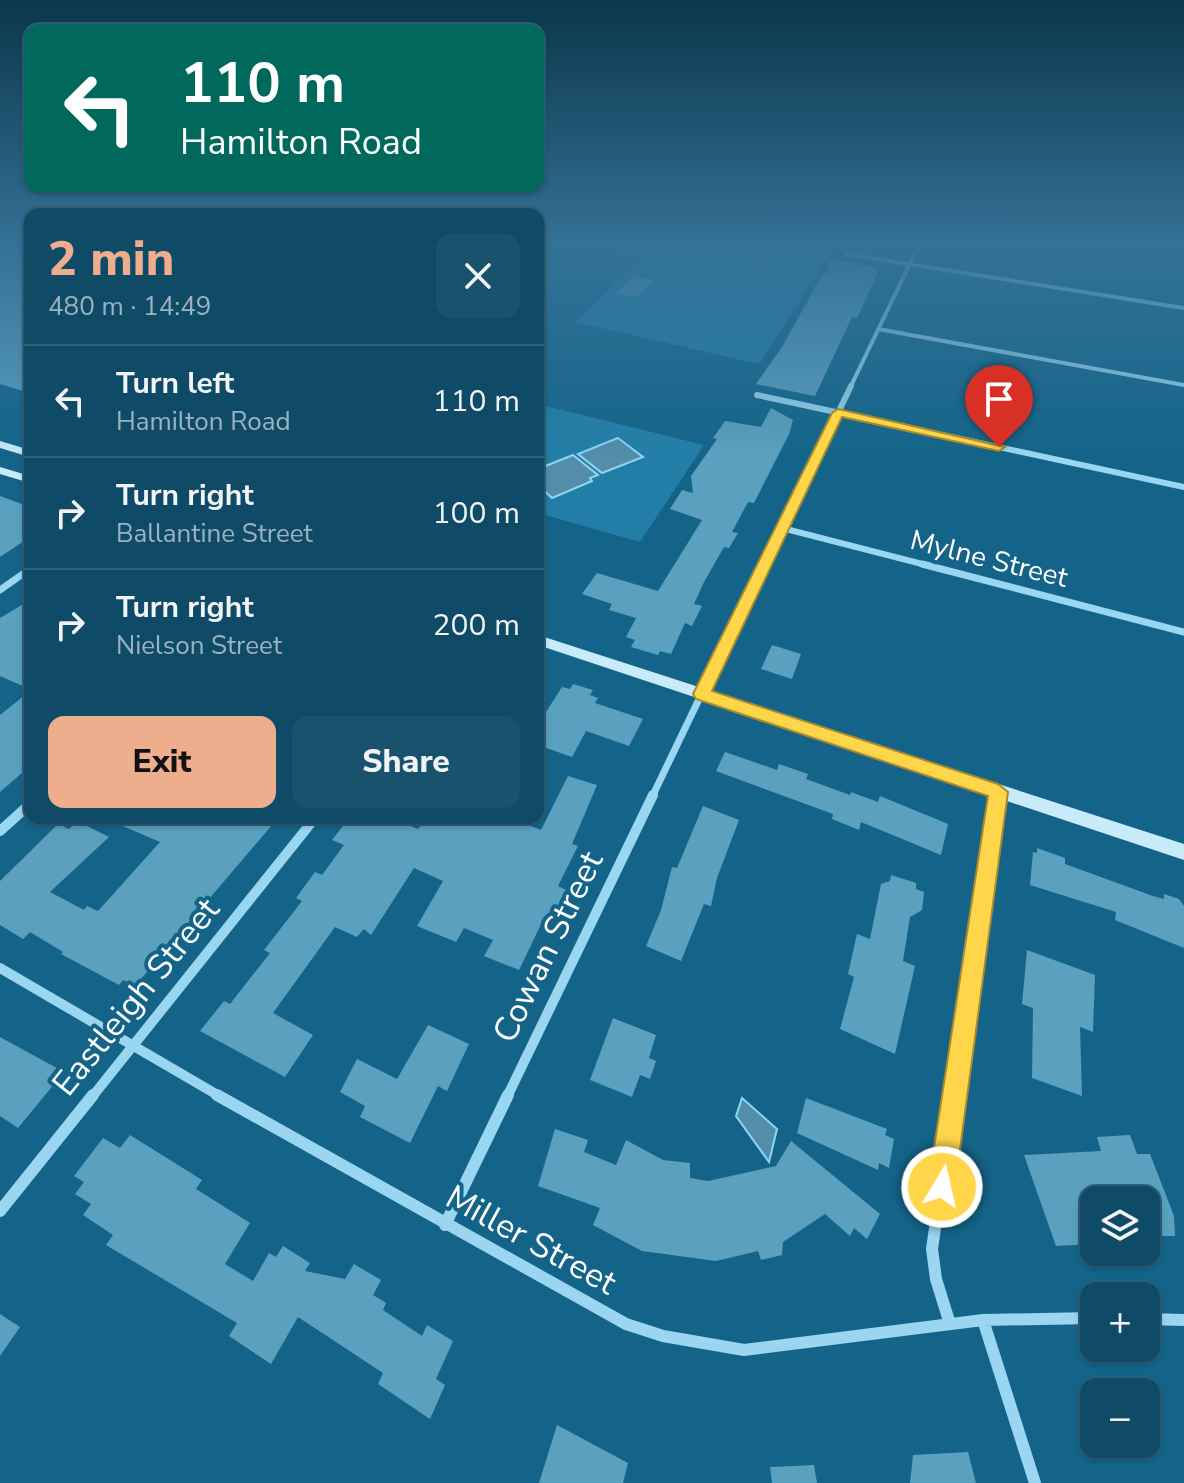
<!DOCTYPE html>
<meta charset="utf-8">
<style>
body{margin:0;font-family:"Nunito Sans",sans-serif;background:#18526d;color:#f1f3f6;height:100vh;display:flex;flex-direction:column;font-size:30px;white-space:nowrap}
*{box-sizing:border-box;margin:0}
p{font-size:26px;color:#9bb3c0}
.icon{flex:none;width:44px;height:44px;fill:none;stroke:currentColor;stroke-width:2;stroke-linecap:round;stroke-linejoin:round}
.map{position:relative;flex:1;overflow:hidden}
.drawer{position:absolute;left:24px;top:208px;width:520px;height:616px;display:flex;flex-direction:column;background:#0f4b67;border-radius:16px;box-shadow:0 2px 6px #0004,0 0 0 2px #2f637b}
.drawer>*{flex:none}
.top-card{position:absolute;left:24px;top:24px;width:520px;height:168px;border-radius:16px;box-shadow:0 2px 6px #0004,0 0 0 2px #2f637b;background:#00695c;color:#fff;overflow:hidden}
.fabs{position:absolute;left:1080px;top:1186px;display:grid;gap:16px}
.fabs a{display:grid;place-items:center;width:80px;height:80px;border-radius:16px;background:#0f4b67;box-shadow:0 2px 6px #0004,0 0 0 2px #2f637b;font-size:40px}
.pin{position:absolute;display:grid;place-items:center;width:68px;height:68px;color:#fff;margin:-82px -34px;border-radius:50% 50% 50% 0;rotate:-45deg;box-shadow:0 0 8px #0007}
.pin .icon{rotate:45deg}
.me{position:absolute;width:88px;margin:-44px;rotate:9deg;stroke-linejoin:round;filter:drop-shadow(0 0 6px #0008)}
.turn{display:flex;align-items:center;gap:28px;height:168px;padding:0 24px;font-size:36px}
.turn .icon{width:104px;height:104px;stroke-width:2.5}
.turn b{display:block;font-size:56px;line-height:68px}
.round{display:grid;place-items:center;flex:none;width:84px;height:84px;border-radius:16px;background:#18526d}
.overview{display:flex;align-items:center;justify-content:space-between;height:136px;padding:0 24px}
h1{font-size:48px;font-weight:800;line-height:60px;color:#eead8d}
.action{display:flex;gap:16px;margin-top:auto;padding:16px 24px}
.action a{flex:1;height:92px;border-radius:16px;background:#eead8d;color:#111;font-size:32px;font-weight:800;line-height:92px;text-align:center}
.action a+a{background:#18526d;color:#f1f3f6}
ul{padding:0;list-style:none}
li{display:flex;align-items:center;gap:24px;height:112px;padding:0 24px;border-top:2px solid #2f637b}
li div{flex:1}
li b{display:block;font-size:30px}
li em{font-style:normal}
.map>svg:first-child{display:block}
</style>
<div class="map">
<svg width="1184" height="1483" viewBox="0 0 1184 1483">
<rect width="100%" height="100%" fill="#146489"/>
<path fill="#237ea7" d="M601,249H833L759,364L575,322L643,257Z
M538,404L704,445L640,542L538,513Z"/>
<path fill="#538da8" stroke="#8cd5f3" stroke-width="2" d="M618,438L643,457L602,473L578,454Z
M573,455L598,475L590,478L592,481L552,498L538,485V469Z
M742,1098L777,1129L769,1162L736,1116Z"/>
<path fill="#5ba0bf" d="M0,249H30V393L0,384Z
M827,259L879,268L866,299L857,318L852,317L815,396L756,384L782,347L823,273H829Z
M634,276L654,280L637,297L616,293Z
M771,408L793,420L789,434L754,503L748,502L732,532L738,533L729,548L724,547L704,582L694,604L702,606L692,626L685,623L671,654L660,651L658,655L631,647L635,640L626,637L636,618L609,610L612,604L582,594L597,573L658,591L702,520L670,509L682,490L693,493L691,476L717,439L713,438L725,421L761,427Z
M0,496L30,507V537L0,557Z
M30,600V689L0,676V618Z
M772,645L801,654L792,679L761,669Z
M573,684L593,690L590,695L598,698L595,703L643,719L629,746L586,731L572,757L538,745V710L546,712L562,687L570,689Z
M30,691V777L22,773L0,792V715Z
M725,752L777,770L779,764L808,774L806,779L850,795L851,792L878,802L880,796L948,824L941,855L861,822L859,830L832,819L833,814L716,771Z
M568,776L597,785L572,844L578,846L558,886L566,890L550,921L544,918L519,970L484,956L493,940L464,928L456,942L417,926L443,881L414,868L371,935L364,929L357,937L335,927L273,1013L313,1035L285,1077L200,1031L224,1001L230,1004L270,953L264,950L302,901L296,898L315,872L322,875L344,845L332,840L349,818H392L418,829L425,818H511L541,830Z
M703,806L739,820L717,878L711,906L704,904L681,961L646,946L661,910L672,867L677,868Z
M104,818H278L135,986L123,980L119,985L61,954L63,952L30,932L23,939L0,925V881L58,824L69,829L77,821L109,837L50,892L84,910L87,906L98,911L160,842Z
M1037,848L1065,858V864L1153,896L1164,899V894L1179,899L1184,906V948L1115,920L1116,912L1030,885L1033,852L1037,853Z
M891,875L916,883V889L924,892L922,910L910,917L903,961L915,966L895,1054L840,1029L854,977L848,974L857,934L870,939L881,884L890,881Z
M1027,950L1095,975L1093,1032L1080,1027L1082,1096L1032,1078L1033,1008L1022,1004Z
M613,1018L656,1035L649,1058L656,1061L650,1079L640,1075L632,1097L590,1080Z
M428,1025L469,1044L447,1091L438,1086L410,1143L360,1117L365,1106L340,1092L357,1059L397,1079Z
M0,1037L64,1072L18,1128L0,1116Z
M806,1098L887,1129L885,1135L894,1139L889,1168L879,1163L878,1170L797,1133Z
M555,1129L588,1140L584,1152L616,1165L626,1140L663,1160L690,1163V1178L708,1181L776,1166L791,1141L880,1214L867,1239L854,1228L850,1236L825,1214L783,1242L782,1255L761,1260L758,1251L716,1261L642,1251L593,1225L600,1208L538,1186Z
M130,1135L202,1180L196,1189L250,1223L225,1264L253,1281L269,1253L276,1257L283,1246L310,1263L305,1271L345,1279L354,1264L381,1280L373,1295L386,1303L383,1310L422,1336L427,1325L453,1341L436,1379L445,1385L430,1419L378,1384L383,1373L298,1317L271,1364L229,1336L237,1323L106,1245L113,1235L83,1215L91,1204L75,1194L84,1182L74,1176L103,1138L120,1148Z
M1130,1135L1137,1154H1150L1174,1216L1175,1236H1146V1200H1094V1244L1056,1246L1024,1155L1101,1151L1097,1137Z
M0,1314L20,1327L0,1356Z
M557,1425L628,1463L623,1483H539Z
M968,1452L976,1483H910L913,1455Z
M814,1465L817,1483H772L770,1467Z"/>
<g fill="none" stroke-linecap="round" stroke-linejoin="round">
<path stroke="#9ad6ef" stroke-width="4" d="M846,254L1184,308
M878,329L1184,385
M850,388L917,249"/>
<path stroke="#9ad6ef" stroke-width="6" d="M757,395L1184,487
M782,528L930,566
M764,566L851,386"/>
<path stroke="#9ad6ef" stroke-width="7" d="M922,564L1184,632
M0,590L30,569
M652,797L764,564
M997,797L998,792"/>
<path stroke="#9ad6ef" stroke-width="10" d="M0,831L30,804
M0,968L221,1097
M92,1097L315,818
M507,1097L653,795
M954,1097L998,795"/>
<path stroke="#9ad6ef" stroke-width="12" d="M217,1095L626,1324L663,1336L744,1350L983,1320L1094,1318
M0,1211L93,1095
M445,1225L508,1095
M1146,1319L1184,1320
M983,1320L1035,1483
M950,1324L936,1279L932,1249L954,1095"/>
<path fill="#c8ebfb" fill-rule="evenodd" d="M0,441L30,450V457L0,448Z
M0,467L30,476V483L0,474Z
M538,635L1184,844V860L538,645Z"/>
</g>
<linearGradient id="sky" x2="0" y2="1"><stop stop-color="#0b374b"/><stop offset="0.54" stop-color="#347297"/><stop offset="1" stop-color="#347297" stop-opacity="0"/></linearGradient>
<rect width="1184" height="457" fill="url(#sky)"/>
<path fill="#ffd54a" stroke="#a68a30" stroke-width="2" d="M838,409L1005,447L999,451L842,417L712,691L998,784L1008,792L955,1187L951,1197L942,1201L932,1197L928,1187L988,796L696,699L693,694L832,413Z"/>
<g text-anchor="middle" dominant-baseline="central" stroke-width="8" stroke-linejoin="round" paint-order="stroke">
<g font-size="28" fill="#fff" stroke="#146489">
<text transform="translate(989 559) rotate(14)">Mylne Street</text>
</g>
<g font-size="34" fill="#fff" stroke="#146489">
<text transform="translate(548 947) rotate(-64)">Cowan Street</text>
<text transform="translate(136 997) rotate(-51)">Eastleigh Street</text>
<text transform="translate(531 1240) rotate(29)">Miller Street</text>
</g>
</g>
</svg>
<div class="fabs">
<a><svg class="icon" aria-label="layers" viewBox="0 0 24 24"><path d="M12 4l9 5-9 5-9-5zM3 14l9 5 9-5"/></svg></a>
<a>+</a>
<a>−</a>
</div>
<div class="pin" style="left:999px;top:447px;background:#d93025"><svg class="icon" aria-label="arrive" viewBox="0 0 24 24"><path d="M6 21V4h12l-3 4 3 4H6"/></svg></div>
<svg class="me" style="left:942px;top:1187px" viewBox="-20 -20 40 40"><circle r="17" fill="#ffd54a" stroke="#fff" stroke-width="3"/><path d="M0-11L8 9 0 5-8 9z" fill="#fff"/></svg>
<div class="top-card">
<div class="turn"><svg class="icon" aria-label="left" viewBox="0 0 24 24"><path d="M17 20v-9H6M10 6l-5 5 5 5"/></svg><div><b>110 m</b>Hamilton Road</div></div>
</div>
<section class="drawer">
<div class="overview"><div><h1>2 min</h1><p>480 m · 14:49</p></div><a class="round"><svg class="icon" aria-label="close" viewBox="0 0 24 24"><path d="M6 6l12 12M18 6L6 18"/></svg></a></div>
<ul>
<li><svg class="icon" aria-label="left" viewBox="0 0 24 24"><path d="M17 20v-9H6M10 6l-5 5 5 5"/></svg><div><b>Turn left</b><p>Hamilton Road</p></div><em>110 m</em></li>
<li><svg class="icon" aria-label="right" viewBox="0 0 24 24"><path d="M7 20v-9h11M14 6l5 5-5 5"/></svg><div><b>Turn right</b><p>Ballantine Street</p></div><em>100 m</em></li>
<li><svg class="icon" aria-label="right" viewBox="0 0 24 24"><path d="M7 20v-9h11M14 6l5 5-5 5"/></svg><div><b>Turn right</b><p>Nielson Street</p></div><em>200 m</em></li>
</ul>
<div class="action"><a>Exit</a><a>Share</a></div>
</section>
</div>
